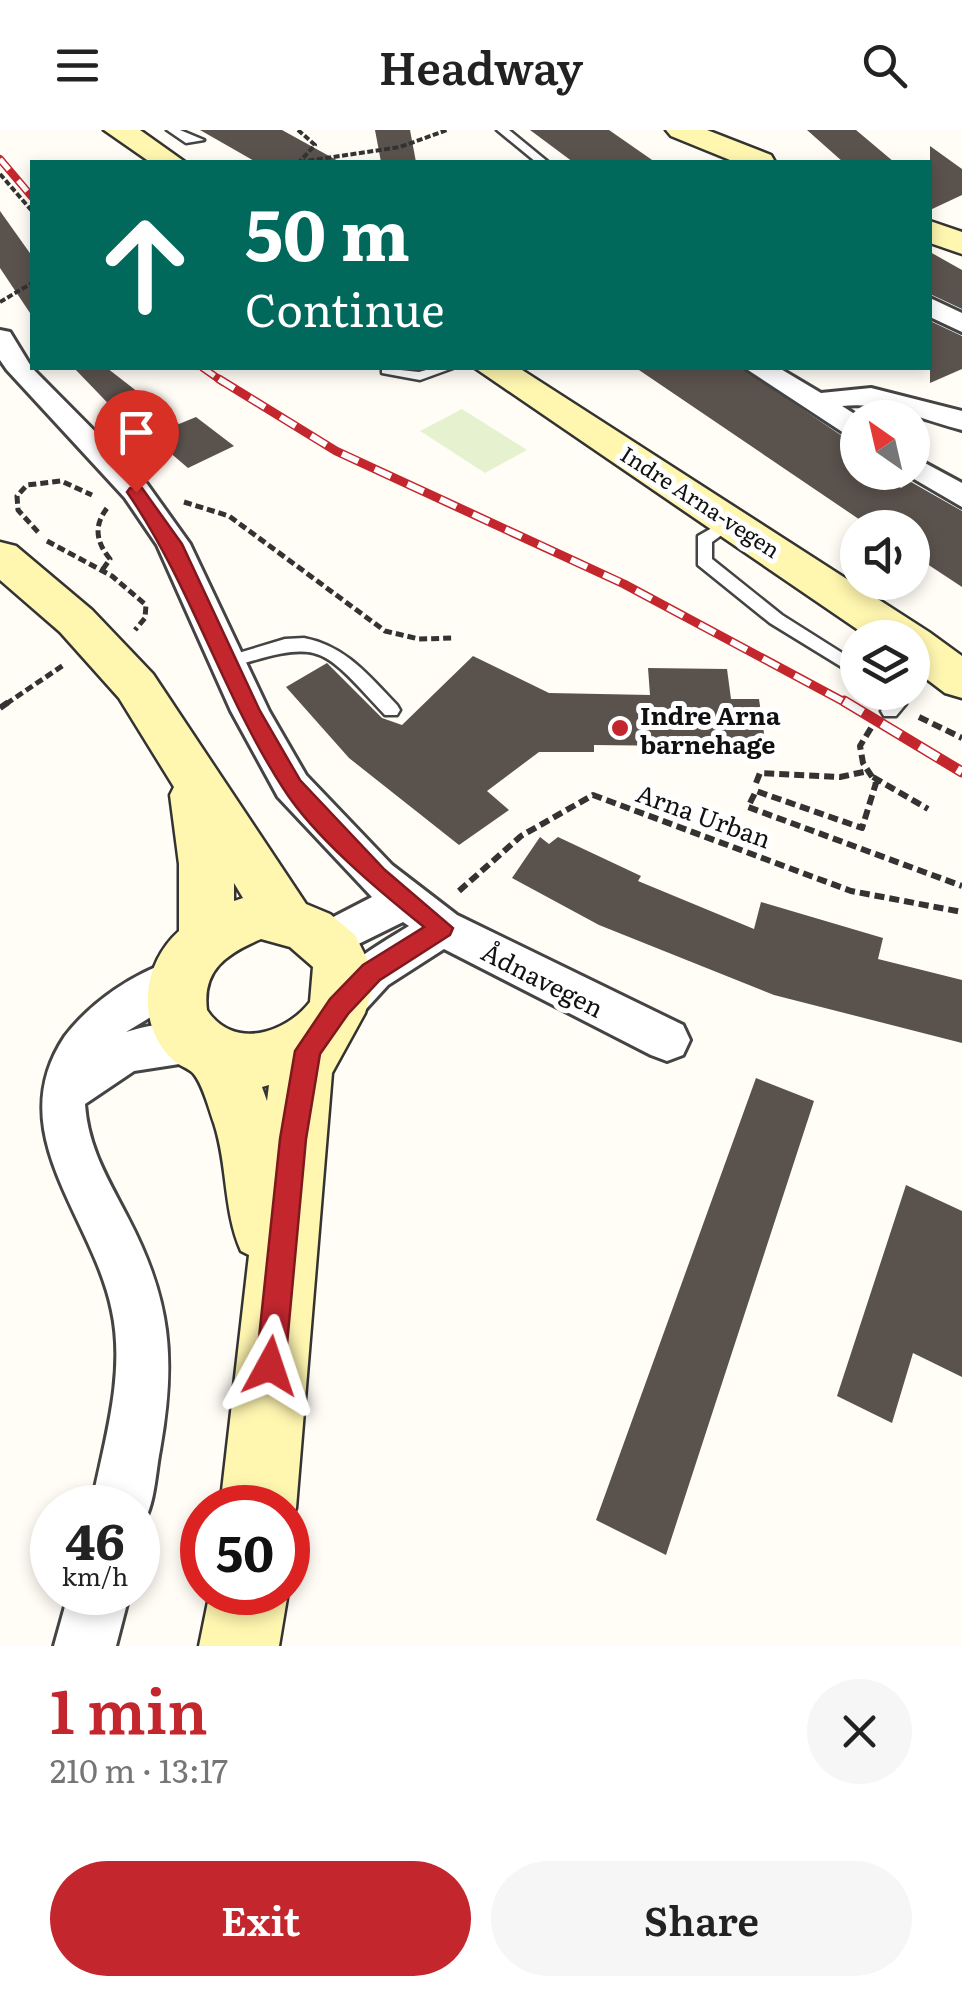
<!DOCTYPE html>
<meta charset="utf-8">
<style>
body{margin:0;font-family:Literata,serif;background:#f6f6f6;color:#222;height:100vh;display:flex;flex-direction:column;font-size:38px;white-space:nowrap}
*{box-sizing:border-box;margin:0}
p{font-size:32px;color:#767676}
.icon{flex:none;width:55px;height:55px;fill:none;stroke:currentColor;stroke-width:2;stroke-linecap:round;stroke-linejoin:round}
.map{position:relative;height:1516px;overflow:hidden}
.drawer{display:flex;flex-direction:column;background:#fff;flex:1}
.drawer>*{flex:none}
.hud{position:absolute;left:30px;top:30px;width:902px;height:210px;border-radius:0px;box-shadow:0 5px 15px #0003;background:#00695c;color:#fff;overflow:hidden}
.needle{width:65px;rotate:326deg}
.buttons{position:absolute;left:840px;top:270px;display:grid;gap:20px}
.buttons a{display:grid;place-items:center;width:90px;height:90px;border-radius:50%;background:#fff;box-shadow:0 5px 15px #0003;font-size:50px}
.speed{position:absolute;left:30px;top:1355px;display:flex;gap:20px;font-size:50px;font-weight:700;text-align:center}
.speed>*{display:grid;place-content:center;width:130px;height:130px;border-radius:50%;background:#fff;box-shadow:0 5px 15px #0003;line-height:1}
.speed small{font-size:25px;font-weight:400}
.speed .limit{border:15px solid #d22;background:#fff;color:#111}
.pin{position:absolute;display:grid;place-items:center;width:85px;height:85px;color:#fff;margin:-102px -42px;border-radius:50% 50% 50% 0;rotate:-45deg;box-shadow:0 0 10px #0007}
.pin .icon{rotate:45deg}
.me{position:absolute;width:110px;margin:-55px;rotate:5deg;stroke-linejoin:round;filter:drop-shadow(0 0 8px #0008)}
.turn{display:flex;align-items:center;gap:35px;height:210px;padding:0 50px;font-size:45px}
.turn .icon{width:130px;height:130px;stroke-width:2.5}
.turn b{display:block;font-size:70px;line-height:85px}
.round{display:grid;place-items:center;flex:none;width:105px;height:105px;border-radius:52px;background:#f6f6f6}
.head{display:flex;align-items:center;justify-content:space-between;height:170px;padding:0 50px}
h1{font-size:60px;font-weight:600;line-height:75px;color:#c4262e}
.button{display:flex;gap:20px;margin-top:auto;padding:20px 50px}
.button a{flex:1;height:115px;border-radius:60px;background:#c4262e;color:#fff;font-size:40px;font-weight:600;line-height:115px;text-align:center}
.button a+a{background:#f6f6f6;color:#222}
header{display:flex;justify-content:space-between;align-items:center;height:130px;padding:0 50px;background:#fff;font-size:45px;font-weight:600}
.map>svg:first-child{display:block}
</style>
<header><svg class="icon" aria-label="menu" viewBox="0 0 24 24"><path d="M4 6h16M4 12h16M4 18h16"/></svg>Headway<svg class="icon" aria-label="search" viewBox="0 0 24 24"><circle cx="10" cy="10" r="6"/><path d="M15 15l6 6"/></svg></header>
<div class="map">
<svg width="962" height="1516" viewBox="0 0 962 1516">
<rect width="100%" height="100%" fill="#fffdf5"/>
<path fill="#e6f2cf" d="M462,279L527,320L485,343L420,301Z"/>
<path fill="#5a524d" d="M200,0H282L340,32H256Z
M375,0H410L416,32H381Z
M530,0H609L655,32H573Z
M807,0H856L894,32H843Z
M930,16L962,39V65L930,80Z
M0,81L32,126V186L0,138Z
M930,122L962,140V179L930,164Z
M930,191L962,206V239L930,253Z
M74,238H107L179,294L196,287L234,316L188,338L161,315L152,319Z
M636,238H742L845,308L858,312V342H876L901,358L911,352L962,381V457L912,424V398H872Z
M473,526L549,563L650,565L648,538L727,539L731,569H759L766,617L594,615V622H539L487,661L509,680L459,715L349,628L286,557L327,533L382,588L402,595Z
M540,707L549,714L558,707L641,746L638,751L754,799L761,772L883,808L878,829L962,850V913L774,865L599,795L512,748Z
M756,948L814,971L666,1425L596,1390Z
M906,1055L962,1081V1247L913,1223L892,1293L837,1266Z"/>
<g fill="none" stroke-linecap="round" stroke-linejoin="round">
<defs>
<path id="lane" d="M167,0H180L204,10L186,13Z
M497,0H509L548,32H536Z
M382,238L419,242L433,238H453L420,250L382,243Z
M733,386L741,391L712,412V429L782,485L858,533V547L770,493L698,435V406Z
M304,508C346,516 369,546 397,575L400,580L397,585H385C318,513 322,510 228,538L219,532L222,528L285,509Z
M876,562H896L906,574L896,586H884L881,581L886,574Z"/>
<path id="street" d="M930,168L962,183V202L930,187Z
M0,200L10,202L32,238L147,354L190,414L269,581L306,645L392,735L457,785L683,895L690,910L683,925L667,931L651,925L444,819L388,855L355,891L339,897L323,891L316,877C335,838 374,818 409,796L403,792L328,829L312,824L306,811L312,798L372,767L278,667L231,581L157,415L125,368L7,240L0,230Z
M745,238H779L821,263L871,258L962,281V300C923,290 884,271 842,276L861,288L858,308L847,305Z
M912,326L962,353V377L902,342H912Z
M176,829L192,834L198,848L192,862L126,902C154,893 184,889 212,899L219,914L212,929L134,941L85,974C88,1018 108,1049 128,1088C171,1170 176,1230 160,1320C155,1345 155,1381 138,1400V1378H91C103,1315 126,1246 112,1181C93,1086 0,1003 65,906C93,870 133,844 176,829Z
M69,1462H130L116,1516H54Z"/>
<path id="secondary" d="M104,0H140L185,32H150Z
M666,0H707L771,25L775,32H735L671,6Z
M930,91L962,102V124L930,113Z
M475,238H519L929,502L962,526V568L945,563L912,538V508H870Z
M0,412L16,416L92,480L153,544L306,774L330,784L355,805L371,837L373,855L365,883L332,943L296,1378L288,1398V1378H220L249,1125L241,1121C223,1080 228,1035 214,993C209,979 203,954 193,943C188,938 180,936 174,931C135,895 142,834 179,801V734L170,665L174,657L119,568L60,502L0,450ZM234,753L243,768L234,771ZM261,809L290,817L313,837L310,872C285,904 233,920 207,880C202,840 226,824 261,809ZM269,955L267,971L262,957Z
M288,1460V1462L279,1516H199L210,1462Z"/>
</defs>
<use href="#lane" stroke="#444" stroke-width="5"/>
<use href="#street" stroke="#444" stroke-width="6"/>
<use href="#secondary" stroke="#333" stroke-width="5"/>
<path stroke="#333" stroke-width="4" stroke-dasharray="6 2.5" stroke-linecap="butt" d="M298,0L315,15L300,31
M300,32L400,17L447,0
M0,44L32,81
M0,172L32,153"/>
<path stroke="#333" stroke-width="5" stroke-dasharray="8 4" stroke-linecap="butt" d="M184,372L229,386L385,501L419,509L454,508
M38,402L18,380L17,366L27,355L61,351L92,365
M47,411L112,446L146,475L145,488L135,500
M103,439L110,429C96,412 93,395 108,377
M6,574L65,534"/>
<path stroke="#333" stroke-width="6" stroke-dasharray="10 5" stroke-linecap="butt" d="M0,578L10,571
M919,587L962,608
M871,598L860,616L863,633L876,653L862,698L756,661L748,677L962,756
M873,647L928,679
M756,653L760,643L840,647L868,641
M459,761L521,706L593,665L851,761L962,782"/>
<use href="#lane" fill="#fff" fill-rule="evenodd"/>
<use href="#street" fill="#fff" fill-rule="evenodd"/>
<use href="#secondary" fill="#fff6b0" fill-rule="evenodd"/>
<defs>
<path id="rail-far2" d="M0,29L32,67
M203,238L223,252"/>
<path id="rail-far1" d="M219,249L336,321L624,454L848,574"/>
<path id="rail" d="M844,571L962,642"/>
</defs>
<use href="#rail-far2" stroke="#c4262e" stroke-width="8"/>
<use href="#rail-far1" stroke="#c4262e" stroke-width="9"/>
<use href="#rail" stroke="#c4262e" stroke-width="11"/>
<use href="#rail-far2" stroke="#fff" stroke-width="5" stroke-dasharray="14" stroke-linecap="butt"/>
<use href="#rail-far1" stroke="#fff" stroke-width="6" stroke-dasharray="18" stroke-linecap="butt"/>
<use href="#rail" stroke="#fff" stroke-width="8" stroke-dasharray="22" stroke-linecap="butt"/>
</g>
<path fill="#c4262e" stroke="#7f191e" stroke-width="2.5" d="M130,358H142L182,414L260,581L300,650L385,740L453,798L450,805L380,850L348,884L320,924L306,1009L285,1236L281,1246L270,1250L260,1246L256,1236L280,1009L295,921L330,869L363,835L424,797C379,761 314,707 283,658C222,564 191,455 127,362Z"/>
<circle fill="#c4262e" stroke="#fff" stroke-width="4" cx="620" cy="598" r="10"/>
<g text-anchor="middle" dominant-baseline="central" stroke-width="10" stroke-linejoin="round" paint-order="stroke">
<g font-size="22" fill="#111" stroke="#fff">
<text transform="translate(701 371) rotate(33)">Indre Arna-vegen</text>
</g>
<g font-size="25" font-weight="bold" fill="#111" stroke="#fff" text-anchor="start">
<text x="640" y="584">Indre Arna<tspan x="640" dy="29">barnehage</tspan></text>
</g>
<g font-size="25" fill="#111" stroke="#fff">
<text transform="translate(704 685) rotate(20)">Arna Urban</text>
<text transform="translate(543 849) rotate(27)">Ådnavegen</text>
</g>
</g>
</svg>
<div class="buttons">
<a><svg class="needle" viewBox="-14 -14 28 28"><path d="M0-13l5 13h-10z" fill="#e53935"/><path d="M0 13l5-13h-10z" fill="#767676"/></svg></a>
<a><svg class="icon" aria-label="sound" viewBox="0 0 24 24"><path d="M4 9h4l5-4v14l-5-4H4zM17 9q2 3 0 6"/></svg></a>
<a><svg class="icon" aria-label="layers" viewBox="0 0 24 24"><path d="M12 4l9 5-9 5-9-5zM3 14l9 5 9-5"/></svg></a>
</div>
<div class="speed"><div>46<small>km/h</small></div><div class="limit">50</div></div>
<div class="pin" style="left:136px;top:362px;background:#d93025"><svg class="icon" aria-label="arrive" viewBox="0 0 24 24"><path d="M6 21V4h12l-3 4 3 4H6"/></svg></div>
<svg class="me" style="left:270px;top:1236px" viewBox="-20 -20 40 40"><path d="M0-17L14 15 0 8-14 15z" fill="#c4262e" stroke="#fff" stroke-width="4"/></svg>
<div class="hud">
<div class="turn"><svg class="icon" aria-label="ahead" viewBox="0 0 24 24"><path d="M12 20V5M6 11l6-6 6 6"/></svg><div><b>50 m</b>Continue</div></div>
</div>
</div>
<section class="drawer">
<div class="head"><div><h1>1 min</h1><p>210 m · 13:17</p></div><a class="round"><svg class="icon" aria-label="close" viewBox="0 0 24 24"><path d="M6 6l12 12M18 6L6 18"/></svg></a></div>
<div class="button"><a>Exit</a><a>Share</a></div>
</section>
